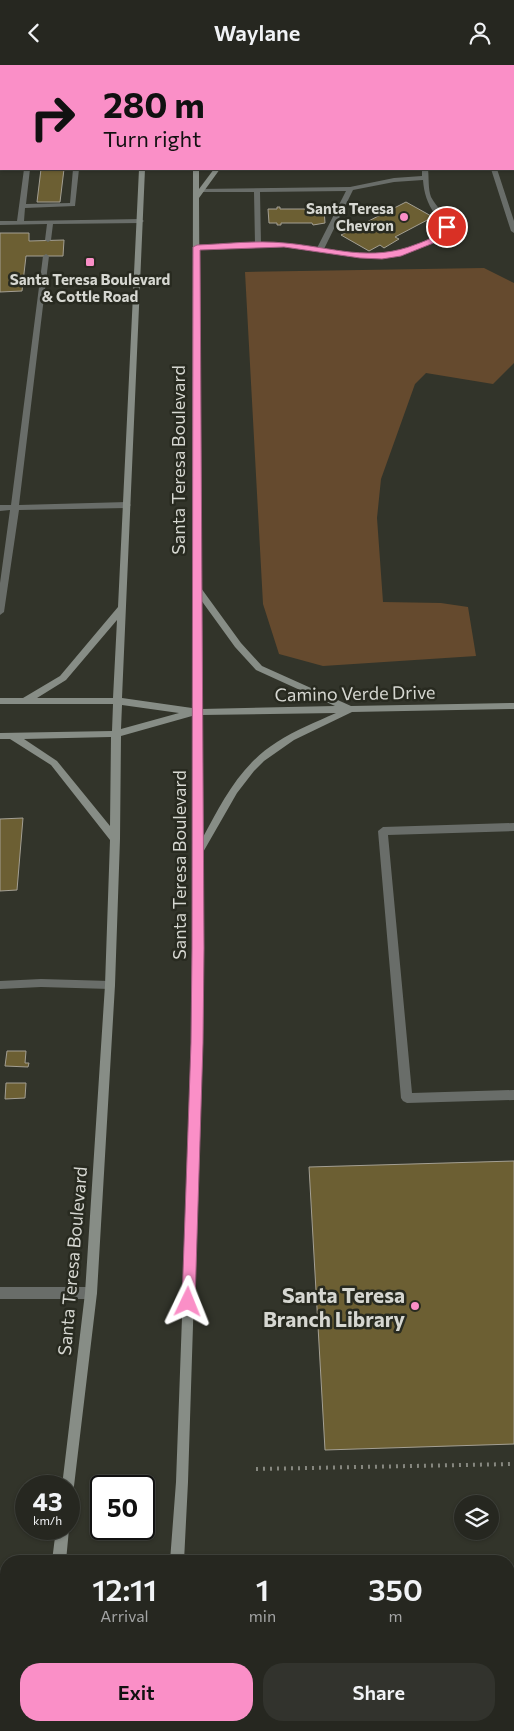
<!DOCTYPE html>
<style>
body{margin:0;font-family:Commissioner,sans-serif;background:#32332d;color:#f1f3f6;height:100vh;display:flex;flex-direction:column;font-size:19px;white-space:nowrap}
*{box-sizing:border-box;margin:0}
p{font-size:16px;color:#a4a5a5}
.icon{flex:none;width:28px;height:28px;fill:none;stroke:currentColor;stroke-width:2;stroke-linecap:round;stroke-linejoin:round}
.map{position:relative;flex:1;overflow:hidden}
.panel{position:absolute;left:0px;top:1490px;width:515px;height:176px;display:flex;flex-direction:column;background:#262720;border-radius:20px 20px 0 0;box-shadow:0 1px 4px #0004,0 0 0 1px #42443e}
.panel>*{flex:none}
.guide{position:absolute;left:0px;top:0px;width:515px;height:105px;box-shadow:0 1px 4px #0004,0 0 0 1px #42443e;background:#fa8fc7;color:#111;overflow:hidden}
.fabs{position:absolute;left:454px;top:1430px;display:grid;gap:10px}
.fabs a{display:grid;place-items:center;width:45px;height:45px;border-radius:50%;background:#262720;box-shadow:0 1px 4px #0004,0 0 0 1px #42443e;font-size:25px}
.speed{position:absolute;left:15px;top:1410px;display:flex;gap:10px;font-size:25px;font-weight:700;text-align:center}
.speed>*{display:grid;place-content:center;width:65px;height:65px;border-radius:50%;background:#262720;box-shadow:0 1px 4px #0004,0 0 0 1px #42443e;line-height:1}
.speed small{font-size:12px;font-weight:400}
.speed .limit{border:2px solid #111;border-radius:8px;background:#fff;color:#111}
.pin{position:absolute;display:grid;place-items:center;width:42px;height:42px;color:#fff;margin:-21px;border:2px solid #fff;border-radius:50%;box-shadow:0 1px 5px #0007}
.me{position:absolute;width:55px;margin:-28px;rotate:2deg;stroke-linejoin:round;filter:drop-shadow(0 0 4px #0008)}
.turn{display:flex;align-items:center;gap:18px;height:105px;padding:0 20px;font-size:22px}
.turn .icon{width:65px;height:65px;stroke-width:2.5}
.turn b{display:block;font-size:35px;line-height:42px}
.eta{display:flex;justify-content:space-evenly;align-items:center;height:85px;text-align:center}
.eta b{font-size:30px;font-weight:600;line-height:35px}
.button{display:flex;gap:10px;margin-top:auto;padding:10px 20px}
.button a{flex:1;height:58px;border-radius:20px;background:#fa8fc7;color:#111;font-size:20px;font-weight:600;line-height:58px;text-align:center}
.button a+a{background:#32332d;color:#f1f3f6}
header{display:flex;justify-content:space-between;align-items:center;height:65px;padding:0 20px;background:#262720;font-size:22px;font-weight:600}
.map>svg:first-child{display:block}
</style>
<header><svg class="icon" aria-label="back" viewBox="0 0 24 24"><path d="M15 5l-7 7 7 7"/></svg>Waylane<svg class="icon" aria-label="person" viewBox="0 0 24 24"><circle cx="12" cy="8" r="4"/><path d="M4 21q1-7 8-7t8 7"/></svg></header>
<div class="map">
<svg width="514" height="1666" viewBox="0 0 514 1666">
<rect width="100%" height="100%" fill="#32342a"/>
<path fill="#654a2e" d="M484,203L514,218V298L493,319L426,308L415,319L381,414L377,453L383,537L441,538L468,542L476,591L323,601L279,589L263,539L245,207Z"/>
<path fill="#6c5f33" stroke="#a39f93" d="M0,0H88L1,1L0,9Z
M41,104H64L60,137H37Z
M406,137L433,152L395,172L399,174L384,183L380,180L369,186L341,170Z
M277,142H280V144H311V142L324,144L325,158L313,160L312,158H281V160H277V158H269L268,144H277Z
M0,168H29V176L64,175L63,191H26L22,226L0,227Z
M23,753L17,825L0,826V754Z
M7,986H26L25,998H29L28,1002L5,1001Z
M6,1018H26L25,1033L5,1034Z
M514,1096V1379L325,1385L309,1102Z
M514,1502V1665L394,1666V1660H509V1503Z"/>
<g fill="none" stroke-linecap="round" stroke-linejoin="round">
<path stroke="#86877f" stroke-width="4" stroke-dasharray="2 5" stroke-linecap="butt" d="M256,1404L514,1399"/>
<path fill="#696d69" fill-rule="evenodd" d="M24,104H30L26,139L70,138L73,104H79L75,141L25,143L24,156L141,154L144,156L141,158L53,159L51,175L48,177L45,175L47,159L0,160V156H17Z
M422,104H428C429,112 428,124 431,132C437,143 447,150 450,162L446,169L435,176L398,192L360,193L284,182L197,185L194,183L197,181L255,179L254,127H201L198,125L199,124L350,122L394,113L422,111ZM423,115C424,128 427,138 435,149C440,154 442,155 444,162L441,167L431,174L397,188L360,189L324,184L353,125L394,117ZM346,126L317,183L284,178L261,179L260,127Z
M491,104H497L514,156V168L511,166Z
M46,189L49,191L19,440L127,437L131,440L127,443L19,445L4,547L0,550V518L10,445L0,446V440H11L43,191Z
M514,758V766L388,770L412,1028L514,1025V1035L407,1038L403,1036L401,1033L378,766L383,762Z
M41,914L110,916L114,917L115,920L114,923L110,924L41,922L0,924V916Z"/>
<path fill="#696d69" fill-rule="evenodd" d="M0,1222H91L95,1224L97,1228L95,1232L91,1234H0Z"/>
<path fill="#878d86" fill-rule="evenodd" d="M143,0H149V1H143Z
M194,0H200V1H194Z
M217,0H223L224,1H218Z
M0,32H1V36H0Z
M0,50H1V54H0Z
M139,104H145L122,633L192,643L193,104H199V124L214,104H220L199,133L201,523L241,578L262,601L351,641L514,638V644L352,647L294,675L264,696L254,706L237,728L202,789V978L188,1417L184,1496H170L176,1417L192,978V651L121,671L120,774L115,920L97,1228L74,1421L73,1426L69,1427V1421H62L85,1228L105,920L110,775L51,700L10,674H0V668L112,666L113,639H0V633H23L60,611L118,542ZM201,535L235,582L256,605L335,641L201,644ZM117,555L113,633H37L66,615ZM122,640L179,648L121,664ZM336,648C316,657 295,665 277,677C240,700 222,737 202,774L201,650ZM111,672L110,761L57,696L24,674Z
M56,1464H69L66,1496H52Z
M32,1660H46L45,1666H31Z
M155,1660H169V1666H155Z"/>
</g>
<path fill="#fa8fc7" stroke="#a25d81" d="M444,160L451,162L447,170L436,177L401,191L382,194L360,193L284,182L200,185L204,883L203,978L195,1237L193,1242L188,1244L184,1242L182,1237L191,978L192,883L193,182L197,180C225,179 256,175 285,178C333,182 370,198 417,179C428,175 438,171 444,160Z"/>
<g fill="#fa8fc7" stroke="#282a20" stroke-width="2">
<circle cx="404" cy="152" r="5"/>
<rect x="85" y="192" width="10" height="10" rx="2.5"/>
<circle cx="415" cy="1241" r="5"/>
</g>
<g text-anchor="middle" dominant-baseline="central" stroke-width="5" stroke-linejoin="round" paint-order="stroke">
<g font-size="15" font-weight="bold" fill="#d6d7d1" stroke="#282a20" text-anchor="end">
<text x="394" y="143">Santa Teresa<tspan x="394" dy="17">Chevron</tspan></text>
<text x="90" y="214" text-anchor="middle">Santa Teresa Boulevard<tspan x="90" dy="17">&amp; Cottle Road</tspan></text>
</g>
<g font-size="18" fill="#d6d7d1" stroke="#282a20">
<text transform="translate(178 395) rotate(-90)">Santa Teresa Boulevard</text>
<text transform="translate(355 628) rotate(-1)">Camino Verde Drive</text>
<text transform="translate(179 800) rotate(-90)">Santa Teresa Boulevard</text>
<text transform="translate(72 1196) rotate(-85)">Santa Teresa Boulevard</text>
</g>
<g font-size="21" font-weight="bold" fill="#d6d7d1" stroke="#282a20" text-anchor="end">
<text x="405" y="1229">Santa Teresa<tspan x="405" dy="24">Branch Library</tspan></text>
</g>
</g>
</svg>
<div class="fabs">
<a><svg class="icon" aria-label="layers" viewBox="0 0 24 24"><path d="M12 4l9 5-9 5-9-5zM3 14l9 5 9-5"/></svg></a>
</div>
<div class="speed"><div>43<small>km/h</small></div><div class="limit">50</div></div>
<div class="pin" style="left:447px;top:162px;background:#d93025"><svg class="icon" aria-label="arrive" viewBox="0 0 24 24"><path d="M6 21V4h12l-3 4 3 4H6"/></svg></div>
<svg class="me" style="left:188px;top:1237px" viewBox="-20 -20 40 40"><path d="M0-17L14 15 0 8-14 15z" fill="#fa8fc7" stroke="#fff" stroke-width="4"/></svg>
<div class="guide">
<div class="turn"><svg class="icon" aria-label="right" viewBox="0 0 24 24"><path d="M7 20v-9h11M14 6l5 5-5 5"/></svg><div><b>280 m</b>Turn right</div></div>
</div>
<section class="panel">
<div class="eta">
<div><b>12:11</b><p>Arrival</p></div>
<div><b>1</b><p>min</p></div>
<div><b>350</b><p>m</p></div>
</div>
<div class="button"><a>Exit</a><a>Share</a></div>
</section>
</div>
